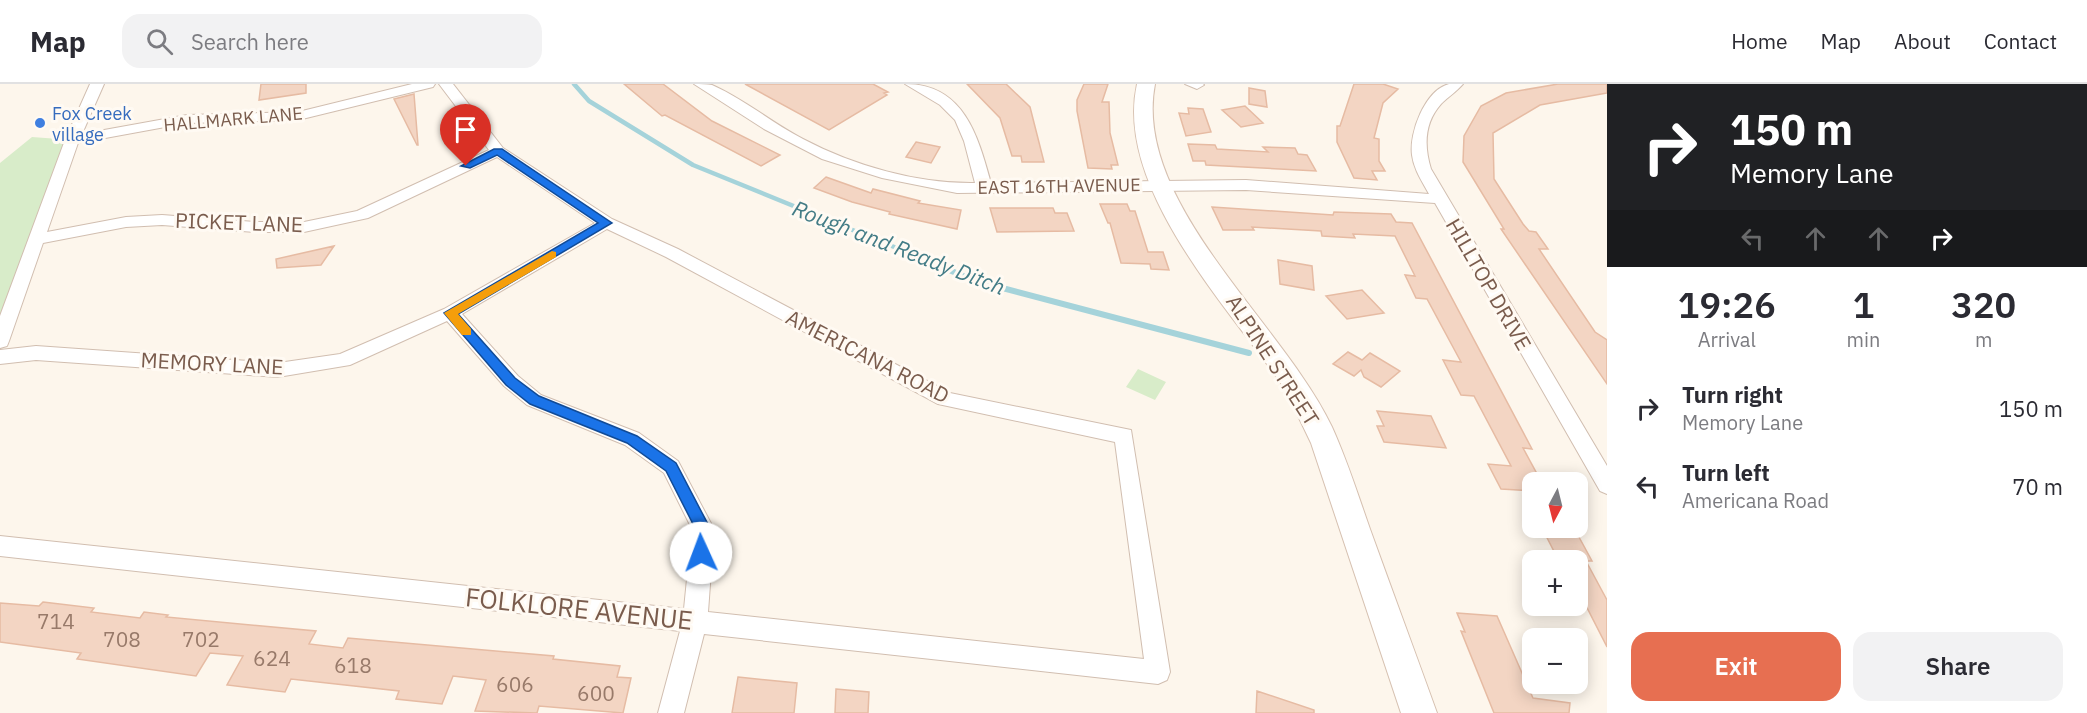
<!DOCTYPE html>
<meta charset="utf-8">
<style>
body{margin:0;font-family:"IBM Plex Sans",sans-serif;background:#f2f2f3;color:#2b2b33;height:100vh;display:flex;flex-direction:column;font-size:22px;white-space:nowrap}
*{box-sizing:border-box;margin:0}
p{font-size:20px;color:#7c7c81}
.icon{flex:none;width:33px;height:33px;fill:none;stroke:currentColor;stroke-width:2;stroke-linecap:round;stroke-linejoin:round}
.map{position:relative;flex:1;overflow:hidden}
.panel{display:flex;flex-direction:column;background:#fff;width:480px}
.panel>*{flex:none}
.hud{background:#202124;color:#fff;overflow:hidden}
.needle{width:39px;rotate:187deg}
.controls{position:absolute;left:1522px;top:388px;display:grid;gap:12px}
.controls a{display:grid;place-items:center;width:66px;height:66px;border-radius:12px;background:#fff;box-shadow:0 3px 15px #0003;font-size:30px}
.pin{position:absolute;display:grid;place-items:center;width:51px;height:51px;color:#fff;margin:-62px -26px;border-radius:50% 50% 50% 0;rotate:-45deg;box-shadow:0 0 6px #0007}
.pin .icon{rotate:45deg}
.me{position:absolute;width:66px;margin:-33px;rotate:358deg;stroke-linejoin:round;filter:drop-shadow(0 0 4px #0008)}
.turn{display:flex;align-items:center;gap:21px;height:126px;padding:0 24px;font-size:27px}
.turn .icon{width:78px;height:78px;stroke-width:2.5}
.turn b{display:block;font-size:42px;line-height:51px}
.lanes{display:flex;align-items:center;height:57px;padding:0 24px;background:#0003;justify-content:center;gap:30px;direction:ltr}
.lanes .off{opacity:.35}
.eta{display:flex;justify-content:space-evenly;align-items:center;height:102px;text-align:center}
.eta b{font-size:36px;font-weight:600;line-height:42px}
.button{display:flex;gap:12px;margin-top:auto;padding:12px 24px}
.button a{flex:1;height:69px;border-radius:18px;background:#e76f51;color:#fff;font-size:24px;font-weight:600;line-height:69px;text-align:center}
.button a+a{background:#f2f2f3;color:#2b2b33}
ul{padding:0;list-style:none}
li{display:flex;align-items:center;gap:18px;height:78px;padding:0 24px}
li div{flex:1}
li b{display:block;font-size:22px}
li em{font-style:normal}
header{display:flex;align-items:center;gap:36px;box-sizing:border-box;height:84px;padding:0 30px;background:#fff;border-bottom:2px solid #e1e1e2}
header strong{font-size:28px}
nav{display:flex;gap:33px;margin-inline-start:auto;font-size:21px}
.search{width:420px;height:54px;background:#f2f2f3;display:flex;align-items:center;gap:15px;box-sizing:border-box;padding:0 21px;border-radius:18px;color:#7c7c81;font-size:22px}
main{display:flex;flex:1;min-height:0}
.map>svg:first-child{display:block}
</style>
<header>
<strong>Map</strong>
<div class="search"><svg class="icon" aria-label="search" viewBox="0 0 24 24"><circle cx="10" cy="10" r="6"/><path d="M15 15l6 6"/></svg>Search here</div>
<nav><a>Home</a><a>Map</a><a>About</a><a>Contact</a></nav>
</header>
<main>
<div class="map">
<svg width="1607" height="629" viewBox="0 0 1607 629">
<rect width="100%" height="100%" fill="#fdf6ec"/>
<path fill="#d8ecc9" d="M32,53L72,56L0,256V79Z
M1138,285L1166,298L1155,316L1126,303Z"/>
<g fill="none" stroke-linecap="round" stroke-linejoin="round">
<path stroke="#a5d3da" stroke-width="4.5" d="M574,0L589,17L693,81L904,167"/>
<path stroke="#a5d3da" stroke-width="6" d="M900,166L976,197L1249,269"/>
</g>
<path fill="#f3d5c3" stroke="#e6bba3" stroke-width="1.5" d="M261,0H306V9L259,16Z
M624,0H663L712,37L780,71L761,82L665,31L662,32Z
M745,0H873L888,8L884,9L887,11L829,46Z
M967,0H1006L1030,23L1044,78H1022L1021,72H1012L1000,34Z
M1084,0H1108L1102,18H1109L1110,49L1118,81H1111L1112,85L1088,84L1077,27V16Z
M1354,0H1383L1398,5L1383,19L1374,54L1379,55V77L1385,87H1372L1377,96L1354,94L1337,58V42H1340Z
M1558,0H1607V9L1540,21L1493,49L1494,95L1523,140L1529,147L1536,148L1548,165H1539L1595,248L1607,256V300L1501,145H1504L1463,78L1464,52L1481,22L1506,9Z
M1249,4L1265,7L1267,23L1249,20Z
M414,10L418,61H417L394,15Z
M1245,22L1263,39L1241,43L1222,26Z
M1188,24L1203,25L1211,48L1186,52L1179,29L1189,30Z
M916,58L940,63L931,79L906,73Z
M1188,60L1215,61L1217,65L1268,68L1263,63L1295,64L1298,70L1307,71L1316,87L1206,81L1205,77H1193Z
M826,93L871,109L873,105L920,117L918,119L961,126L957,145L889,130L890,128L852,118L814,104Z
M1100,120H1127L1130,127H1135L1148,168H1163L1169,186L1151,185L1150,180L1121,179L1110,139H1108Z
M1212,123L1333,131L1334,128L1391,130L1396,138L1412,139L1532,365L1523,364L1542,399H1533V407L1501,405L1488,380L1511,382L1474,312L1461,311L1443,276L1461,278L1427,215L1416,214L1405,191L1415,192L1395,152L1353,150L1355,154L1322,152L1321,147L1252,143L1254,146H1223Z
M990,124H1053L1055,129H1067L1074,147L997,148Z
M334,162L321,181L277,184L276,175Z
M1278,176L1312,182L1314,206L1280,200Z
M1362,206L1384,229L1347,235L1326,212Z
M1348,268L1362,276L1370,269L1400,287L1381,303L1364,293L1361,286L1354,292L1333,280Z
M1377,327L1431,332L1446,364L1384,358L1377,342H1384Z
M1542,444H1574L1592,477H1586L1607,516V563L1578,506V477H1559Z
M43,518L94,524L91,528L140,534L144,528L168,531L166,533L316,547L309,560L343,564L348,554L554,572L553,575L620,582L617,593L631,594L623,629L539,622L537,629L475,627L486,596L453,592L442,620L396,615L399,607L291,595L285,608L227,601L243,572L210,569L196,592L77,575L81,569L0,558V519L39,522Z
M1457,529L1497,532L1533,614L1570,619L1569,629H1494L1461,547L1465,548Z
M738,593L797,599L794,629H732Z
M836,605L869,608L868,629H835Z
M1257,607L1314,626V629H1256Z"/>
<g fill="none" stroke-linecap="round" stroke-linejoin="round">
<defs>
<path id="street" d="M90,0H104L82,50L187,31L298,28L412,0H435L433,3L298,36L187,39L78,59L47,148L126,133L162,131L255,138H304L357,127L489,66L439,0H453L503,64L612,135L678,165L950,309L1131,346L1170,588L1167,596L1158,600L704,550L684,629H658L680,547L0,472V452L684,525L692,445L664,389L625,361L527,321L504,302L447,237L350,281L278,293L36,276L0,280V266L36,262L278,279L340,270L444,225L595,139L497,73L368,134L304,148H255L162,141L126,143L43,159L9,257L7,262L0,264V232L65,56ZM607,145L666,173L938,320L1115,358L1144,575L708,528L714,445L678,377L639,349L541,311L518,292L462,230Z
M694,0C700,0 707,0 712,1C744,15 772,39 803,55C854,82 918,100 975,99L964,57L955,36L940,21L905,0C964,0 978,52 991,99L1246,96L1429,110C1422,97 1414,86 1412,71C1409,49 1425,6 1449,0C1452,0 1459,0 1463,0C1456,8 1448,13 1441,20C1424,39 1424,62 1431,85L1607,382V410L1600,407L1435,119L1246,106L957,109L882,94L822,75L764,45Z
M1185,0H1203L1204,1L1197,5Z"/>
<path id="secondary" d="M1137,0H1155C1132,119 1283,239 1332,343C1347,376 1358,411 1370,445C1392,506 1415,568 1437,629H1401L1311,359L1285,305C1229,224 1114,104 1137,0Z"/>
</defs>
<use href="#street" stroke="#d1beb0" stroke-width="2"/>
<use href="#secondary" stroke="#d6c0b0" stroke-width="2"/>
<use href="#street" fill="#fff" fill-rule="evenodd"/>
<use href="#secondary" fill="#fff" fill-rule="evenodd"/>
</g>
<path fill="#1a73e8" stroke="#114b97" stroke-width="1.5" d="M494,65H502L612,139L458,230L515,294L539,312L637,352L676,379L711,446L707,474H696L693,469L696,446L666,387L627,359L530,320L506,301L444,229L598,139L497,71L470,84L461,82Z"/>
<path fill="#f59e0b" d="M552,167L556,168V173L458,230L471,245V251H462L444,229Z"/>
<circle fill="#3f7fe0" stroke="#fffaf3" stroke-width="2" cx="40" cy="39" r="6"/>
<g text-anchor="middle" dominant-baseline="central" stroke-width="6" stroke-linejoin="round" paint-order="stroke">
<g font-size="18" fill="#366cbe" stroke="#fffaf3" text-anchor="start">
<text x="52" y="29">Fox Creek<tspan x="52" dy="21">village</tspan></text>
</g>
<g font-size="18" fill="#7a5c4d" stroke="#fffaf3">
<text transform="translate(233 35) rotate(-5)">HALLMARK LANE</text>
<text transform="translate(1059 102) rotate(-1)">EAST 16TH AVENUE</text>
</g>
<g font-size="21" fill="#7a5c4d" stroke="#fffaf3">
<text transform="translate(239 138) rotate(2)">PICKET LANE</text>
<text transform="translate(1489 200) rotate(60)">HILLTOP DRIVE</text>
<text transform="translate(868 272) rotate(27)">AMERICANA ROAD</text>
<text transform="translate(1273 276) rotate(57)">ALPINE STREET</text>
<text transform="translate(212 279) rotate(3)">MEMORY LANE</text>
</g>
<g font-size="21" fill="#987a6a">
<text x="56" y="537">714</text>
<text x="122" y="555">708</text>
<text x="201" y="555">702</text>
<text x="272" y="574">624</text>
<text x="353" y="581">618</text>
<text x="515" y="600">606</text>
<text x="596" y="609">600</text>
</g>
<g font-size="22" font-style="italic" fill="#437c86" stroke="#fffaf3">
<text transform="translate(899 163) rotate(21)">Rough and Ready Ditch</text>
</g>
<g font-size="26" fill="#7a5c4d" stroke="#fffaf3">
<text transform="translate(579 524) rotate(6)">FOLKLORE AVENUE</text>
</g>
</g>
</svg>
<div class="controls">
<a><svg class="needle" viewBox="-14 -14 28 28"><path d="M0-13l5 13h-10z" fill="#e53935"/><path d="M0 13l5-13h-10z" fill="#7c7c81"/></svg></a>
<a>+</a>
<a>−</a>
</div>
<div class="pin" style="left:466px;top:82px;background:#d93025"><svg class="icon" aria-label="arrive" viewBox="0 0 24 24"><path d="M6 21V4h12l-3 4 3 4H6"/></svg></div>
<svg class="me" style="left:701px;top:469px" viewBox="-20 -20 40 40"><circle r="19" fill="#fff"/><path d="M0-13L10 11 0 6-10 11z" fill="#1a73e8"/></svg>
</div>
<section class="panel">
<div class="hud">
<div class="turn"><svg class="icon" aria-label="right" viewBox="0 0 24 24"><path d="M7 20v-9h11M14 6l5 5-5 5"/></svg><div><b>150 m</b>Memory Lane</div></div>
<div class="lanes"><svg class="icon off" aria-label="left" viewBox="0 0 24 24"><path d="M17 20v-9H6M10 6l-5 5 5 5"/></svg><svg class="icon off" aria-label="ahead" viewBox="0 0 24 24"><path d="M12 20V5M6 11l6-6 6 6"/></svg><svg class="icon off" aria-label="ahead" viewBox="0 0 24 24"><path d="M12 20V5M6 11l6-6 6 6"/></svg><svg class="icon" aria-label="right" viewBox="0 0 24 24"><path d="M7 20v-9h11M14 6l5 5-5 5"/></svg></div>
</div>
<div class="eta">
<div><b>19:26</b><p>Arrival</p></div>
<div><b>1</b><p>min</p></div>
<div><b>320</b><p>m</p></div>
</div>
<ul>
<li><svg class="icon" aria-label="right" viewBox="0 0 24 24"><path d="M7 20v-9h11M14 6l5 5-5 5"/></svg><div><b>Turn right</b><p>Memory Lane</p></div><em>150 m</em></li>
<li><svg class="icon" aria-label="left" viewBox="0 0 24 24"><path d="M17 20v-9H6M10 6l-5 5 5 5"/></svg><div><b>Turn left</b><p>Americana Road</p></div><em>70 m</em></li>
</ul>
<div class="button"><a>Exit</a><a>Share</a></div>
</section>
</main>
